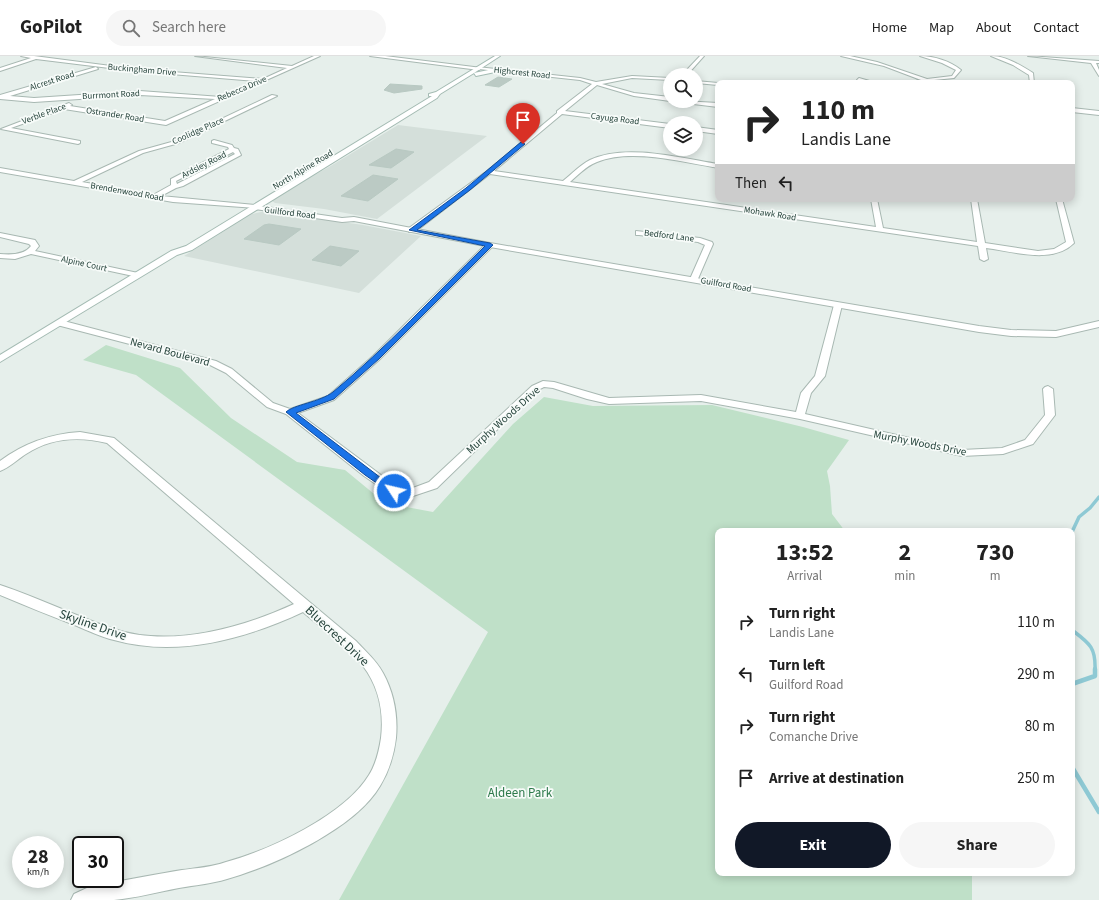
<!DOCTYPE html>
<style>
body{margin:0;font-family:"Source Sans 3",sans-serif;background:#f6f6f6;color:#222;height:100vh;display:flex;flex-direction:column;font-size:15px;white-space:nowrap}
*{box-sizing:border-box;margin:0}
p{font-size:13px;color:#767676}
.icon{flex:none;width:22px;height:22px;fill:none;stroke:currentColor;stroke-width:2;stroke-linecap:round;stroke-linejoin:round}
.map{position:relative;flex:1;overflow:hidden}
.side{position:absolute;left:715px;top:472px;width:360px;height:348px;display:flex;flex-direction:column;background:#fff;border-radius:8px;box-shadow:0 2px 10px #0003}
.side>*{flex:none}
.guide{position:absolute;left:715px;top:24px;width:360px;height:122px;border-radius:8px;box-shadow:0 2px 10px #0003;background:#fff;color:#222;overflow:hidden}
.controls{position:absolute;left:663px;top:12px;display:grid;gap:8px}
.controls a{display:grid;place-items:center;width:40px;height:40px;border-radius:50%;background:#fff;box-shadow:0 2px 10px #0003;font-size:20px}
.speed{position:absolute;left:12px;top:780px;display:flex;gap:8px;font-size:20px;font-weight:700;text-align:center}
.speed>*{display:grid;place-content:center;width:52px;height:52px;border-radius:50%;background:#fff;box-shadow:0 2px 10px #0003;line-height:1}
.speed small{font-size:10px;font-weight:400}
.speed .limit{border:2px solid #111;border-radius:6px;background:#fff;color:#111}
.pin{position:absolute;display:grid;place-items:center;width:34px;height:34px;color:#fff;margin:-41px -17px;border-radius:50% 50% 50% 0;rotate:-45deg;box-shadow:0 0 4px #0007}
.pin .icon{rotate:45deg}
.me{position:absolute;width:44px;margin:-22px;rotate:305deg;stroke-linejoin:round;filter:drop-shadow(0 0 3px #0008)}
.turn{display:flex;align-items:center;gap:14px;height:84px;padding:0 20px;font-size:18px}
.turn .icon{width:52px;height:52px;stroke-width:2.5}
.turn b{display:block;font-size:28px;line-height:34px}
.then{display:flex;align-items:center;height:38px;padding:0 20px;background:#0003;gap:8px;font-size:15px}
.eta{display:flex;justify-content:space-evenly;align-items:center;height:68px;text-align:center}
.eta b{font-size:24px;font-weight:700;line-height:28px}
.cta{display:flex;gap:8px;margin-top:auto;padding:8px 20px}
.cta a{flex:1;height:46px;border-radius:24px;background:#111827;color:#fff;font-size:16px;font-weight:700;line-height:46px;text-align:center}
.cta a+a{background:#f6f6f6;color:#222}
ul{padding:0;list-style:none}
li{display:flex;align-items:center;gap:12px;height:52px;padding:0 20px}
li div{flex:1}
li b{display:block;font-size:15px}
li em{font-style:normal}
header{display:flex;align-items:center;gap:24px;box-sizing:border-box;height:56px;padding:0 20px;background:#fff;border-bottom:1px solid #e0e0e0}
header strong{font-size:19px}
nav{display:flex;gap:22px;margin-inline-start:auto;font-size:14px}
.search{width:280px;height:36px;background:#f6f6f6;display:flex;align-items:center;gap:10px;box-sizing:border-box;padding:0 14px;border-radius:22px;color:#767676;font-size:15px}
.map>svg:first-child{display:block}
</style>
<header>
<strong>GoPilot</strong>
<div class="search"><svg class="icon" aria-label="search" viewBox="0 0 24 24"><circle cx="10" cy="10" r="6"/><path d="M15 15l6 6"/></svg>Search here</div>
<nav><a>Home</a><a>Map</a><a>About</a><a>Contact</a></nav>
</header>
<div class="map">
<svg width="1099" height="844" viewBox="0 0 1099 844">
<rect width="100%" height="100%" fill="#e6efeb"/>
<path fill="#d4dfda" d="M398,69L487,80L377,163L324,153L275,147L272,145L292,131L329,111Z
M266,155L363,169L421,180L359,237L184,200L252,158Z"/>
<path fill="#bfe0c8" d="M106,289L180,312L231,362L297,406L345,414L385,447L433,456L513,368L544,341L593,350L712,349L803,371L849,384L827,415L830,430L832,458L845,475H718V817H972V844H339L488,576L136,319L83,304Z"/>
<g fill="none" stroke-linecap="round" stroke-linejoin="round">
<path stroke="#8ec9d4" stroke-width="3.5" d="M1072,476L1079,461L1090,452L1099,441
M1072,574C1089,587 1096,591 1095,614"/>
<path stroke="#8ec9d4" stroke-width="4.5" d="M1072,628L1095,620V613
M1072,711L1099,756"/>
</g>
<path fill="#bbcac4" stroke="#b8c9c2" d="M498,21L512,23L499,31L485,29Z
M390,28L422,30V33L394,37L384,34Z
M396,93L414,96L391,112L369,109Z
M373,119L398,123L368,145L341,140Z
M269,168L301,173L279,189L244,183L264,169Z
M330,190L359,195L341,210L312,204Z"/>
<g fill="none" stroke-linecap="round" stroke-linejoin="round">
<defs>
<path id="minor" d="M21,0H34L134,13L263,23L287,12L195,0L292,10L314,0H320L166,69L64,53L11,72L80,85V87L78,88L1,73L69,47L72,49L70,50L165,65L215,43L140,39L34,46L0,43V39L96,11L98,13L10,40L34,42L140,35L221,41L257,25L134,15L36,3L0,15V12L31,2Z
M700,0H704L687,19H682Z
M841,0H850L877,6L927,23L952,20L956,14L942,7L920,0C934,0 950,5 961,14L954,22L904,27L921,24L884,10Z
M991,0C1006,0 1020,9 1033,17L1034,27H1030L1029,19L1013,9Z
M1028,0L1099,5V7H1096L1099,14V20L1091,7Z
M477,11L580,22L596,26L632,20L670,22V24L632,22L602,28L634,37L670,41V45L634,40L597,29L565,55L670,68V72L562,58L494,115L563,125C572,118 580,109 590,104C625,87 681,102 718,108V112C683,106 631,92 597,106C586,110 578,119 570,126L876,171L871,143H877L883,172L977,186L971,143H977L985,187L1038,195L1054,193L1066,186L1056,143H1062L1074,187C1052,209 1012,195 986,192L988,203L984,205L980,203L978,190L490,118L415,176H409V172L487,115L557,57V55L592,28L580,24L479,13Z
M859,22L873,26V27L857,24Z
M696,25L718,27H720H718V29L696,27Z
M272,39L277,40L179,87L143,97L82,126L153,139L171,129V123L229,93L228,91L212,87V85L214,84L232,89L234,92L238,93L241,99L183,130L176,132L161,140L255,149L258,151L257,152L173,146L0,116V112L74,125L139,95L175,85ZM233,96L235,98L177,128L176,125Z
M682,45L718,47V51L685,47Z
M1072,52L1099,55V59L1072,56Z
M696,71L718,74V78L696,75Z
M636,175L700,182L712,186L713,188L697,225L690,223L705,189L698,186L639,179H636Z
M0,177L35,184L39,190L35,195L138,217L142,219L138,221L31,198L15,203L0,202V198C11,199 24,199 31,190L29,188L0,181Z
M487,187L494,189L379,304L334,344L298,357L397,431L410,433L429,426L532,330L543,325L554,326L609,342L701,339L796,356L801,337L815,320L834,249L838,247L842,249L825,320L811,337L805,358L962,394L1002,392L1025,384L1045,359L1043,333L1045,331L1048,330L1053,333L1055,359L1033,388L1003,398L962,400L800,363L701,345L609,348L587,343L553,332L544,331L538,334L437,432L410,441L390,438L364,420L286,358L267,351L226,317L210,309L57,269L56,267L60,264L216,305L232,313L273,347L290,353L328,340L373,300Z
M80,376L114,382L356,585C366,596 376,604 383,617C394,637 398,660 396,682C394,699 389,715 380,730C355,773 273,810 227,823C211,828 195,829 179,832C158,836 136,842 114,844C100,844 85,844 71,844L74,838L89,831C120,825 151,819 182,814C197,812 212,811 226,806C270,794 345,759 369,719C376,708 379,695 381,682C384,657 379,631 363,610C348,589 322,573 303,556C245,583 178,602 114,584C101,581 89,575 77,570C51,560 26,550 0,539V529C39,542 75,560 114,573C170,592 242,572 294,548L107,387C79,380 50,382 26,398C18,403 9,412 0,415V405C24,387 50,378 80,376Z"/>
<path id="tertiary" d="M370,0H385L482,12L479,14Z
M252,149L342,162L354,161L490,187L979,270L1011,274L1056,275L1099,265V271L1056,281L1011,280L979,276L490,191L354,165L342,166L255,153H252Z"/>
<path id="secondary" d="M495,0H500L474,17L498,12L500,15L476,20L474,17L440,38L437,42L192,194L177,199L0,306V299L171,195L186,190L432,40H429V38L436,36Z"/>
</defs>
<use href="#minor" stroke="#a8b8b2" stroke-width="2"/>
<use href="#tertiary" stroke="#a8b8b2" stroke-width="2"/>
<use href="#secondary" stroke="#a4bbb3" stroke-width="2"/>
<use href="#minor" fill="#fff" fill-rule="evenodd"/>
<use href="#tertiary" fill="#fff" fill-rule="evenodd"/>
<use href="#secondary" fill="#fff" fill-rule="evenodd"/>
</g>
<path fill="#1a73e8" stroke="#114b97" d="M521,86L525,88L470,134L417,174L490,187L493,189L379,303L344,334L334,343L296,357L398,435L394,438L391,437L365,419L286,356C293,349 320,346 333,336C387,291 435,239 485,190L409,174L466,132Z"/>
<g text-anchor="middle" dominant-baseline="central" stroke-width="3.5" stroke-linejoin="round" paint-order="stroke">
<g font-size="9" fill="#24423a" stroke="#f7fbf9">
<text transform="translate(142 14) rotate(5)">Buckingham Drive</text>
<text transform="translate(522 17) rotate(6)">Highcrest Road</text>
<text transform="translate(52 25) rotate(-18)">Alcrest Road</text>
<text transform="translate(242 33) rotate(-23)">Rebecca Drive</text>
<text transform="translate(111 39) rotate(-3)">Burrmont Road</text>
<text transform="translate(44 58) rotate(-20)">Verble Place</text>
<text transform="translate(115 59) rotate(9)">Ostrander Road</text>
<text transform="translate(615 63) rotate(7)">Cayuga Road</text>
<text transform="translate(198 75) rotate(-24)">Coolidge Place</text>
<text transform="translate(204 109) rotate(-27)">Ardsley Road</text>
<text transform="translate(303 114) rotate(-31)">North Alpine Road</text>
<text transform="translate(127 136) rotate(10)">Brendenwood Road</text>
<text transform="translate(290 157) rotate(7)">Guilford Road</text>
<text transform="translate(770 158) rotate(9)">Mohawk Road</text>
<text transform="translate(669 180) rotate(7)">Bedford Lane</text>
<text transform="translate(84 208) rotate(12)">Alpine Court</text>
<text transform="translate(726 229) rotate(10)">Guilford Road</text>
</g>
<g font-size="11" fill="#24423a" stroke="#f7fbf9">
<text transform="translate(170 296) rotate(15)">Nevard Boulevard</text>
<text transform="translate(503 364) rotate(-42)">Murphy Woods Drive</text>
<text transform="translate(920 387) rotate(11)">Murphy Woods Drive</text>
</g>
<g font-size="13" fill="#24423a" stroke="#f7fbf9">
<text transform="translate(93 569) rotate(19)">Skyline Drive</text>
<text transform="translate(337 580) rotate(43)">Bluecrest Drive</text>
</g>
<g font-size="13" fill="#2d7a4b" stroke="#f7fbf9">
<text x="520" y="737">Aldeen Park</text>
</g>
</g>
</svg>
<div class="controls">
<a><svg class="icon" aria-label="search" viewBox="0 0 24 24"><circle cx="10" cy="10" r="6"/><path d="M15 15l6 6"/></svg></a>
<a><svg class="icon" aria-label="layers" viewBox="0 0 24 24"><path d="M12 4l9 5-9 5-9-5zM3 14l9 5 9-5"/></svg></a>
</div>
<div class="speed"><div>28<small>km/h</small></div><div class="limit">30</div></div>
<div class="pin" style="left:523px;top:88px;background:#d93025"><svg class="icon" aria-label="arrive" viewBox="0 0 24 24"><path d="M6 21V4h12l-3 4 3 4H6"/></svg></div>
<svg class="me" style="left:394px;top:435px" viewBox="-20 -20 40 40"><circle r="17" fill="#1a73e8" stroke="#fff" stroke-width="3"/><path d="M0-11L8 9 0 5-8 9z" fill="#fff"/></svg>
<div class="guide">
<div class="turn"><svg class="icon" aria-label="right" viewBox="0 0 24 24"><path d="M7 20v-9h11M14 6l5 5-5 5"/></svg><div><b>110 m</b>Landis Lane</div></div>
<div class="then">Then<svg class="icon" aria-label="left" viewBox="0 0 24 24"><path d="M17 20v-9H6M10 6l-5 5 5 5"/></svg></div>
</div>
<section class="side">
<div class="eta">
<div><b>13:52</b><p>Arrival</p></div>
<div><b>2</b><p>min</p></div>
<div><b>730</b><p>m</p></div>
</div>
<ul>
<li><svg class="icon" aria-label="right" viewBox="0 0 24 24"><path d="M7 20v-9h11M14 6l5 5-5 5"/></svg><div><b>Turn right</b><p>Landis Lane</p></div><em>110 m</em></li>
<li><svg class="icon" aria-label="left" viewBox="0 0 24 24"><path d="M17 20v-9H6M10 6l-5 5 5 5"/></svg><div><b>Turn left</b><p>Guilford Road</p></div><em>290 m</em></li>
<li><svg class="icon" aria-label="right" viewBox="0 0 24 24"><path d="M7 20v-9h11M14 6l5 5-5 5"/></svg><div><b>Turn right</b><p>Comanche Drive</p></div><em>80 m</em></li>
<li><svg class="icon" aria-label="arrive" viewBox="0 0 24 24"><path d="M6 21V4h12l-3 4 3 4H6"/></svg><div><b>Arrive at destination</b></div><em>250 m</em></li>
</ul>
<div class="cta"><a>Exit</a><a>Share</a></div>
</section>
</div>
